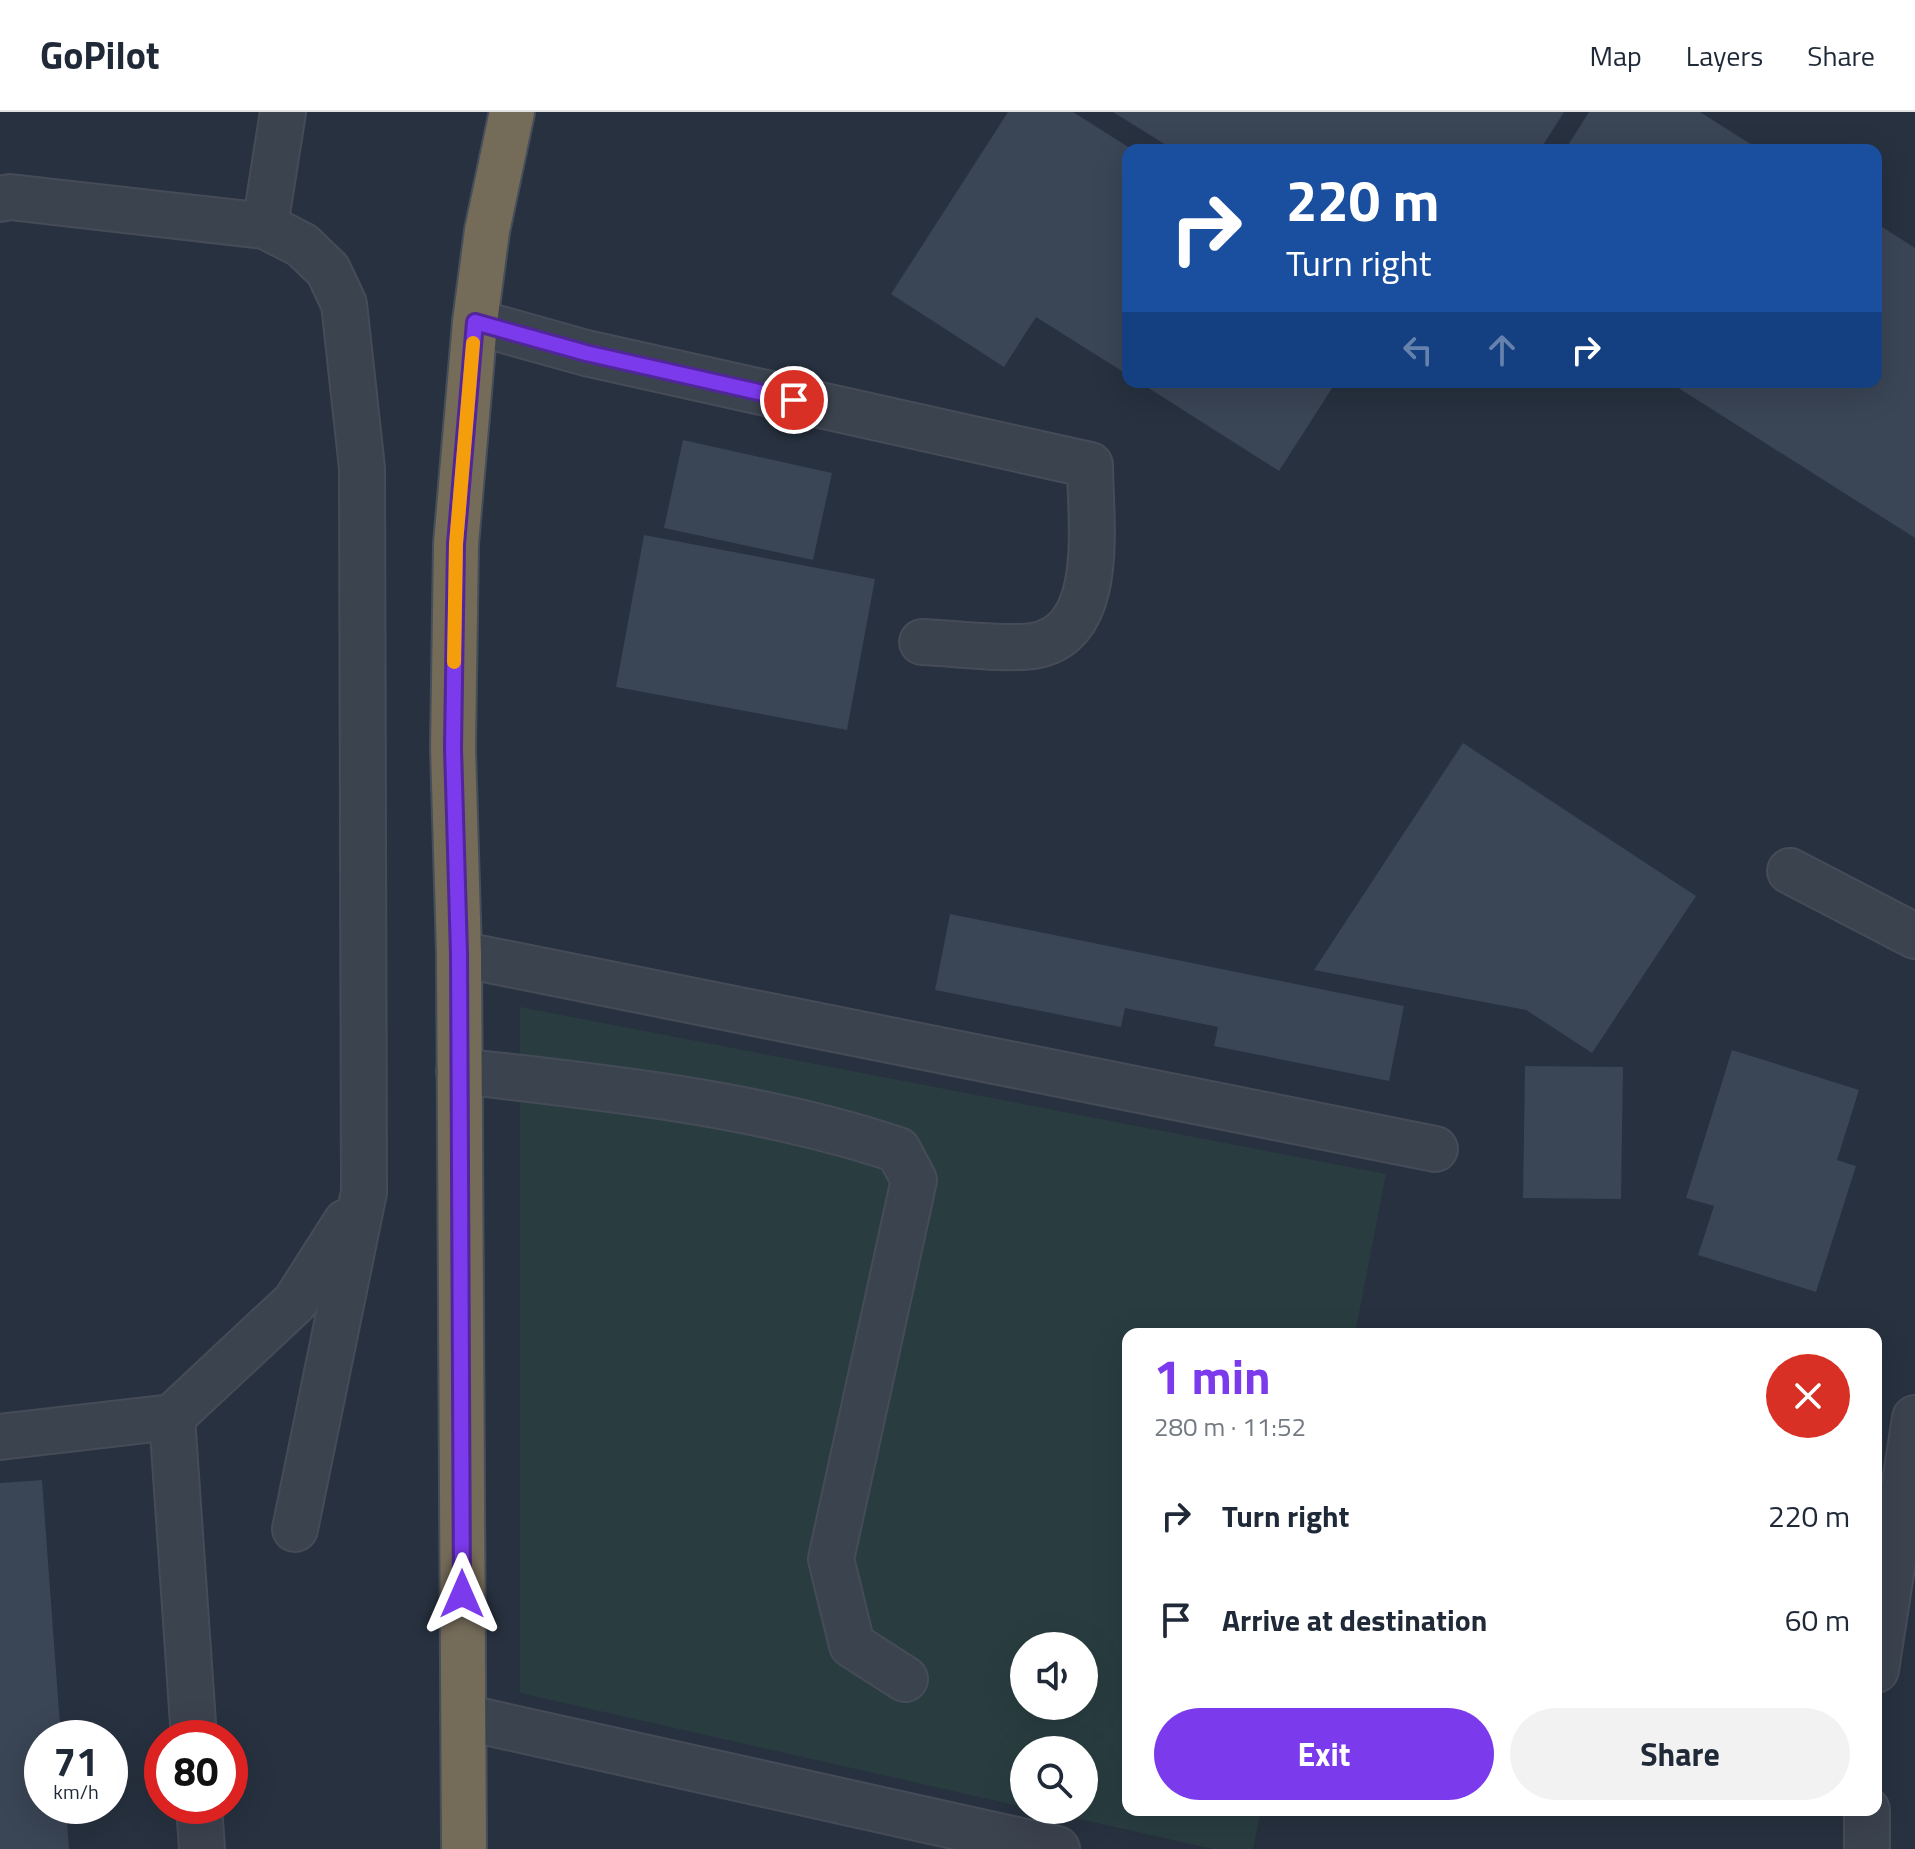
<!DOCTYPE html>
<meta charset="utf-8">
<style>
body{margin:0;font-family:"Titillium Web",sans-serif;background:#f2f2f3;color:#1f2937;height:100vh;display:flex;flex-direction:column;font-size:30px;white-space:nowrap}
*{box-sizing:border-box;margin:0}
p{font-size:26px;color:#747a83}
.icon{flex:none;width:44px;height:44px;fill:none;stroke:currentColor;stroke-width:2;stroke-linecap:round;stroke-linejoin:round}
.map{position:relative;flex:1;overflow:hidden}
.sheet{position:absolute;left:1122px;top:1216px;width:760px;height:488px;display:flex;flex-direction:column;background:#fff;border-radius:16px;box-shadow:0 8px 32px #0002}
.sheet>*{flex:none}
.guide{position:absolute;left:1122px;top:32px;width:760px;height:244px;border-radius:16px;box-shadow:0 8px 32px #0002;background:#1a4fa0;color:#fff;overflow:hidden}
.buttons{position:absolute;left:1010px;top:1520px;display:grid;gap:16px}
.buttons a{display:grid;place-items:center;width:88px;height:88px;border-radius:50%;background:#fff;box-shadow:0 8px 32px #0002;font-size:40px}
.speed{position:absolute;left:24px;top:1608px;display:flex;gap:16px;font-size:40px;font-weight:700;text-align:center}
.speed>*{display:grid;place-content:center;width:104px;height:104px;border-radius:50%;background:#fff;box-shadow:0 8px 32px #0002;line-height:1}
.speed small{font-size:20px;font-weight:400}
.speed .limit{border:12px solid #d22;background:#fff;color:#111}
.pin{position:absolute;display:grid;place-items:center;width:68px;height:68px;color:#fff;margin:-34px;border:4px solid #fff;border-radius:50%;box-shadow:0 2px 8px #0007}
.me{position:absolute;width:88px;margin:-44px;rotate:0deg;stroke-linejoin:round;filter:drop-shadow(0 0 6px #0008)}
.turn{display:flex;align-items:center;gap:28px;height:168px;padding:0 32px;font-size:36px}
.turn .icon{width:104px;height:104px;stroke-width:2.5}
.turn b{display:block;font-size:56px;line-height:68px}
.lanes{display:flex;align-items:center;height:76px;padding:0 32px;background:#0003;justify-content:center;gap:40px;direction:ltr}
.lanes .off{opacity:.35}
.round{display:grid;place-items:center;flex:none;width:84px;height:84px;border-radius:42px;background:#f2f2f3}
.summary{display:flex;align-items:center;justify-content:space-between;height:136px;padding:0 32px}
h1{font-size:48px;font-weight:700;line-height:60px;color:#7c3aed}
.primary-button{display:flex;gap:16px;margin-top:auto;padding:16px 32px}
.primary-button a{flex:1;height:92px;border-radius:48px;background:#7c3aed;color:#fff;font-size:32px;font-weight:700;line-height:92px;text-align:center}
.primary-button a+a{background:#f2f2f3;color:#1f2937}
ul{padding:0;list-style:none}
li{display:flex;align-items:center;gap:24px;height:104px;padding:0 32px}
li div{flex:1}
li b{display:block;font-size:30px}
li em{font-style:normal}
header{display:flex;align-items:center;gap:48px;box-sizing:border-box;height:112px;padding:0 40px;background:#fff;border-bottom:2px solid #e0e1e3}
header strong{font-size:38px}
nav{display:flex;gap:44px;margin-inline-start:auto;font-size:28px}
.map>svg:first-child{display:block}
</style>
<header>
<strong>GoPilot</strong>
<nav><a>Map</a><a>Layers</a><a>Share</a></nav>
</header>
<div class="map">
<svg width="1915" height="1737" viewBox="0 0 1915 1737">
<rect width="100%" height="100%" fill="#27313f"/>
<path fill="#293d40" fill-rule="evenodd" d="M520,895L1386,1062L1355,1222H1128V1698H1261L1253,1737H1213L1039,1698H1084V1638H1024V1695L520,1581ZM1024,1534H1084V1594H1024Z"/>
<path fill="#3a4555" d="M1008,0H1073L1133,38H1128V263L1036,205L1004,255L891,182Z
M1113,0H1564L1540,38H1174Z
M1589,0H1700L1760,38H1565Z
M1876,111L1915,136V426L1669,270H1876Z
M1139,270H1336L1279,359Z
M683,328L832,361L813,448L664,416Z
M644,423L875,467L847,618L616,575Z
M1463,631L1696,784L1592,941L1526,898L1314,858Z
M950,802L1404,894L1389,969L1214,934L1218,915L1125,896L1121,915L935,878Z
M1732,938L1859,978L1837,1048L1856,1054L1816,1180L1698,1143L1714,1094L1686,1086Z
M1525,954L1623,955L1621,1087L1523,1086Z
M42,1368L61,1626H42V1694H66L69,1737H0V1371Z"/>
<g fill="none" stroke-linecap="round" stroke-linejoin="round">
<defs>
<path id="minor" d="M0,87L10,85L265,114L302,133L328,158L344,192L362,356L364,1080L295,1417
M265,114L283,0
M475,210L586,241L1090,353C1090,409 1108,522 1033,534C1005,538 952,531 922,530
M1790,759L1915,824
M459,842L1435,1037
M459,959C603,975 762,992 898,1038L914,1068L831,1447L852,1533L905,1567
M172,1305L295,1190L346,1110
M0,1325L172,1305L194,1626
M1876,1558L1915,1306
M463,1605L1057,1737
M199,1694L202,1737
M1867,1737V1698"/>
<path id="highway" d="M464,1737L459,842L453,636L456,432L475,210L487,119L512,0"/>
</defs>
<use href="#minor" stroke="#454c58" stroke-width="48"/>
<use href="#highway" stroke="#464e5a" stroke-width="48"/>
<use href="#minor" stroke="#3b434f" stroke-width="44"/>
<use href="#highway" stroke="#756b59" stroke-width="44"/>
</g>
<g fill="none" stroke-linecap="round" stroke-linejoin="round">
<defs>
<path id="route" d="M462,1482L459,842L453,636L456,432L475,210L586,241L794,288"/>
</defs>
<use href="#route" stroke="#51269a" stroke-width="20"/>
<use href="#route" stroke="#7c3aed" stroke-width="14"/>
<path stroke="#f59e0b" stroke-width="14" d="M454,550L456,432L473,231"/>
</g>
</svg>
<div class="buttons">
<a><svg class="icon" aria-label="sound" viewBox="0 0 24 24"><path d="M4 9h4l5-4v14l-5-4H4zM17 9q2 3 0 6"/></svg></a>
<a><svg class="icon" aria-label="search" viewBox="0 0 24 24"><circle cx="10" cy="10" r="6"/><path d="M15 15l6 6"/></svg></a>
</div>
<div class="speed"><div>71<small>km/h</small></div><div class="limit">80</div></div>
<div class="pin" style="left:794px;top:288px;background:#d93025"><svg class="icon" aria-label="arrive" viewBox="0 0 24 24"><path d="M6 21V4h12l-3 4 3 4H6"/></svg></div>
<svg class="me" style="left:462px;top:1482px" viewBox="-20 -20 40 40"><path d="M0-17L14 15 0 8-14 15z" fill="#7c3aed" stroke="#fff" stroke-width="4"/></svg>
<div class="guide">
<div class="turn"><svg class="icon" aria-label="right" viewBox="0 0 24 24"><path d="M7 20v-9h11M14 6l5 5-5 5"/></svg><div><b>220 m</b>Turn right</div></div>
<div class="lanes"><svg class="icon off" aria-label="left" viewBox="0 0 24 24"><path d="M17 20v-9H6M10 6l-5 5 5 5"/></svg><svg class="icon off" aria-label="ahead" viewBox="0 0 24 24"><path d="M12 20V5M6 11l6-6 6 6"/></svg><svg class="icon" aria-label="right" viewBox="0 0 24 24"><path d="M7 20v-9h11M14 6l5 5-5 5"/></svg></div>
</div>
<section class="sheet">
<div class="summary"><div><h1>1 min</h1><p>280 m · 11:52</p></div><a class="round" style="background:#d93025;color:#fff"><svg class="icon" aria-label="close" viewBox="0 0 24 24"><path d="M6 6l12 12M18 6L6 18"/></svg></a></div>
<ul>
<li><svg class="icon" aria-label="right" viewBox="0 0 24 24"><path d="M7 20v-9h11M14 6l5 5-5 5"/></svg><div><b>Turn right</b></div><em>220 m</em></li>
<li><svg class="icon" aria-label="arrive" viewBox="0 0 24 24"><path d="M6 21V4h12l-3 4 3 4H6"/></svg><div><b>Arrive at destination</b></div><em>60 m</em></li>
</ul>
<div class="primary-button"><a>Exit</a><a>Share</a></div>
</section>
</div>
